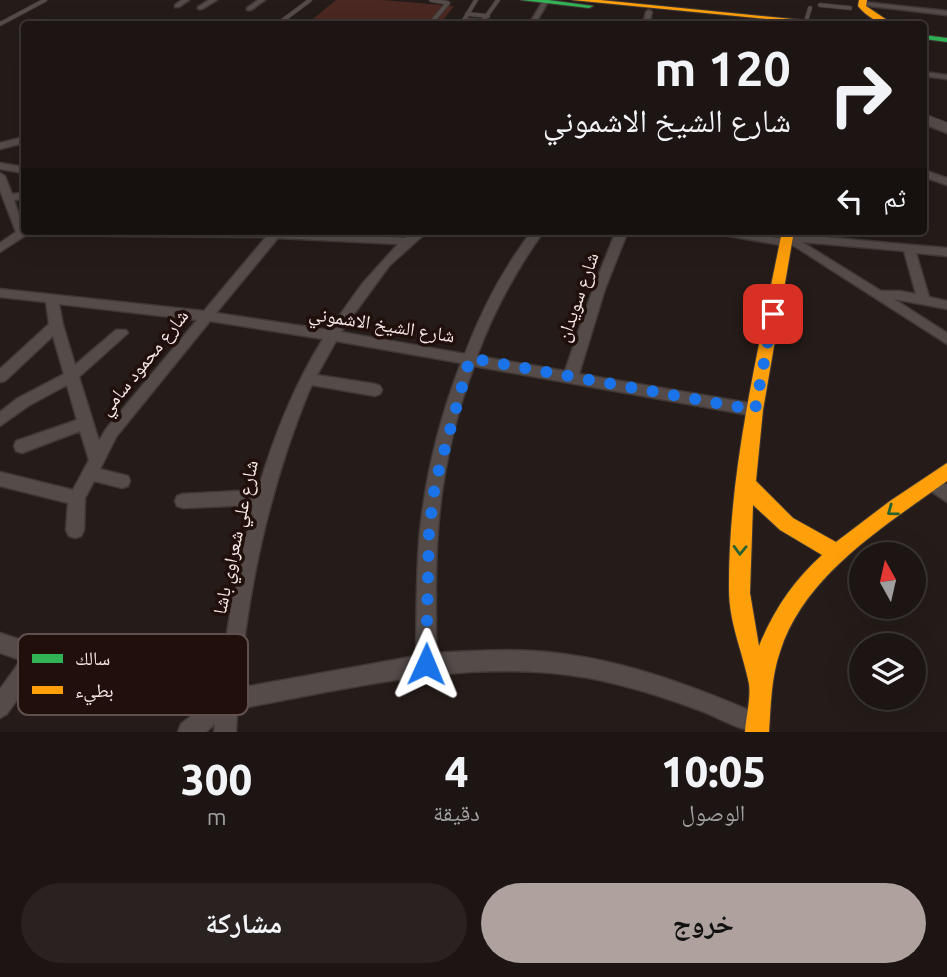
<!DOCTYPE html>
<html lang="ar">
<meta charset="utf-8">
<style>
body{margin:0;font-family:Ubuntu,"Noto Naskh Arabic",sans-serif;background:#292221;color:#f1f3f6;direction:rtl;height:100vh;display:flex;flex-direction:column;font-size:26px;white-space:nowrap}
*{box-sizing:border-box;margin:0}
p{font-size:23px;color:#a09fa0}
.icon{flex:none;width:38px;height:38px;fill:none;stroke:currentColor;stroke-width:2;stroke-linecap:round;stroke-linejoin:round}
.map{position:relative;height:732px;overflow:hidden;direction:ltr}
.sheet{display:flex;flex-direction:column;background:#1c1513;flex:1}
.sheet>*{flex:none}
.banner{position:absolute;left:21px;top:21px;width:906px;height:214px;border-radius:7px;box-shadow:0 7px 28px #0002,0 0 0 2px #3a3433;direction:rtl;background:#1c1513;color:#f1f3f6;overflow:hidden}
.needle{width:46px;rotate:352deg}
.buttons{position:absolute;left:849px;top:542px;display:grid;gap:14px}
.buttons a{display:grid;place-items:center;width:77px;height:77px;border-radius:50%;background:#1c1513;box-shadow:0 7px 28px #0002,0 0 0 2px #3a3433;font-size:35px}
.pin{position:absolute;display:grid;place-items:center;width:60px;height:60px;color:#fff;margin:-30px;border-radius:14px;box-shadow:0 4px 10px #0006}
.me{position:absolute;width:77px;margin:-38px;rotate:1deg;stroke-linejoin:round;filter:drop-shadow(0 0 5px #0008)}
.turn{display:flex;align-items:center;gap:24px;height:147px;padding:0 21px;font-size:32px}
.turn .icon{width:91px;height:91px;stroke-width:2.5}
.turn b{display:block;font-size:49px;line-height:60px}
.then{display:flex;align-items:center;height:66px;padding:0 21px;background:#0003;gap:14px;font-size:26px}
.eta{display:flex;justify-content:space-evenly;align-items:center;height:119px;text-align:center}
.eta b{font-size:42px;font-weight:800;line-height:49px}
.action{display:flex;gap:14px;margin-top:auto;padding:14px 21px}
.action a{flex:1;height:80px;border-radius:42px;background:#aea19e;color:#111;font-size:28px;font-weight:800;line-height:80px;text-align:center}
.action a+a{background:#292221;color:#f1f3f6}
.map>svg:first-child{display:block}
</style>
<div class="map">
<svg width="947" height="732" viewBox="0 0 947 732">
<rect width="100%" height="100%" fill="#251c19"/>
<path fill="#4b2821" d="M336,0H382L454,6L440,24H307Z"/>
<g fill="none" stroke-linecap="round" stroke-linejoin="round">
<defs>
<path id="lane-far1" d="M476,0L464,20L483,21L498,0
M820,5L850,8
M467,14L488,16
M806,21L810,8
M280,23L291,24
M0,24L45,0
M278,24L310,0
M430,24L448,3L431,0"/>
<path id="lane" d="M924,116L947,125"/>
<path id="street" d="M182,0H189L179,7H175V5Z
M209,0H217L202,9H198V7Z
M258,0H265L251,10H247V8Z
M543,1L548,2L535,24H529Z
M863,2L947,11V15L861,5Z
M649,10L652,12L649,24H643L646,12Z
M924,72L947,75V79L924,76Z
M924,118L947,127V133L924,124Z
M24,137V143L0,149V143Z
M0,163L24,167V173L0,169Z
M924,170L947,178V185L924,177Z
M0,173L5,176L12,194L24,193V199L14,200L24,231H283L405,238L414,231H428L389,266L341,332L465,354C482,309 503,269 532,231H544C516,270 494,310 477,356L565,371L593,289L616,231H628L605,289L579,374L755,404L760,406L762,410L760,414L755,416L474,366C453,422 440,485 437,545C435,581 436,617 436,653C468,651 501,649 533,651C615,656 691,685 765,717L768,725L765,732C738,732 720,717 696,709C661,696 625,685 589,678C470,657 353,688 237,709L236,732H214L215,724L206,732H178L181,724L204,706L41,666L7,714L0,718V689L21,660L0,653V633L37,645L218,689L235,584L253,505L183,508L177,506L175,501L177,496L183,494L258,490C274,436 294,385 323,339L210,321L116,437L100,469L128,476L130,481L128,486L122,488L94,481L85,498L84,530L81,536L75,538L69,536L66,530L68,503L0,486V472L73,490L89,460L80,431L22,453L16,451L14,446L16,441L77,420L67,385L28,406L0,426V412L18,398L64,374L53,336L5,381L0,382V369L49,324L46,302L0,297V289L204,311L266,237L26,235L0,252V243L16,232L0,190ZM278,238L398,244L362,284L329,330L216,313ZM59,304L197,320L106,429L99,441L79,377L128,333L126,330H116L75,365L63,325ZM336,341L461,363C440,417 426,474 420,531C416,573 417,614 416,656L239,688C248,586 270,486 309,391L312,385L375,396L380,394L382,390L380,386L375,384L317,375Z
M712,231H737L783,239V235L789,234L947,248V256L916,253L929,297L947,301V309L894,299L947,333V344L791,244L786,246L718,234ZM802,242L904,251L916,294L900,291H881Z
M932,476L947,485V502L926,488L924,483L926,478Z"/>
<path id="fast" d="M521,0H548L593,6L589,8Z
M924,35L947,38V42L924,39Z"/>
<path id="slow" d="M572,0H600L843,24H819Z
M859,0H867L866,6L893,24C879,24 867,17 858,6Z
M782,231H794L763,410L756,481L793,518L836,542L890,501L947,463V481C885,526 804,575 780,652C771,678 771,705 769,732H745C746,718 751,698 749,684C743,653 729,623 729,590C728,470 759,349 782,231ZM753,505L780,530L822,555C794,580 773,611 759,646L750,593Z"/>
</defs>
<use href="#lane-far1" stroke="#403836" stroke-width="5"/>
<use href="#lane" stroke="#403836" stroke-width="6"/>
<use href="#street" stroke="#403836" stroke-width="3"/>
<use href="#fast" stroke="#403836" stroke-width="2"/>
<use href="#slow" stroke="#403836" stroke-width="2"/>
<use href="#lane-far1" stroke="#554c4a" stroke-width="3.5"/>
<use href="#lane" stroke="#554c4a" stroke-width="4.5"/>
<use href="#street" fill="#554c4a" fill-rule="evenodd"/>
<use href="#fast" fill="#30b455" fill-rule="evenodd"/>
<use href="#slow" fill="#ff9f0a" fill-rule="evenodd"/>
</g>
<defs><path id="oneway-chevron" d="M-2-3.5L2.5 0L-2 3.5" fill="none" stroke-width="1.6" stroke-linecap="round" stroke-linejoin="round" transform="scale(1.75)"/></defs>
<g stroke="#286230">
<use href="#oneway-chevron" transform="translate(892 511) rotate(144)"/>
<use href="#oneway-chevron" transform="translate(740 550) rotate(92)"/>
</g>
<g fill="none" stroke-linecap="round" stroke-linejoin="round">
<path stroke="#1a73e8" stroke-width="12" stroke-dasharray="0 21.6" d="M426,664L429,531L435,484L470,358L755,410L773,314"/>
</g>
<g text-anchor="middle" dominant-baseline="central" stroke-width="7" stroke-linejoin="round" paint-order="stroke">
<g font-size="19" fill="#f7e9e6" stroke="#200f0b">
<text transform="translate(577 297) rotate(-71)">شارع سويدان</text>
<text transform="translate(382 324) rotate(9)">شارع الشيخ الاشموني</text>
<text transform="translate(143 362) rotate(-51)">شارع محمود سامي</text>
<text transform="translate(235 537) rotate(-78)">شارع علي شعراوي باشا</text>
</g>
</g>
<rect x="18" y="634" width="230" height="81" rx="10" fill="#200f0b" stroke="#60504d" stroke-width="2"/>
<rect x="32" y="654" width="31" height="9" fill="#30b455"/>
<rect x="32" y="686" width="31" height="8" fill="#ff9f0a"/>
<g font-size="19" fill="#f7e9e6">
<text x="75" y="665">سالك</text>
<text x="75" y="697">بطيء</text>
</g>
</svg>
<div class="buttons">
<a><svg class="needle" viewBox="-14 -14 28 28"><path d="M0-13l5 13h-10z" fill="#e53935"/><path d="M0 13l5-13h-10z" fill="#a09fa0"/></svg></a>
<a><svg class="icon" aria-label="layers" viewBox="0 0 24 24"><path d="M12 4l9 5-9 5-9-5zM3 14l9 5 9-5"/></svg></a>
</div>
<div class="pin" style="left:773px;top:314px;background:#d93025"><svg class="icon" aria-label="arrive" viewBox="0 0 24 24"><path d="M6 21V4h12l-3 4 3 4H6"/></svg></div>
<svg class="me" style="left:426px;top:664px" viewBox="-20 -20 40 40"><path d="M0-17L14 15 0 8-14 15z" fill="#1a73e8" stroke="#fff" stroke-width="4"/></svg>
<div class="banner">
<div class="turn"><svg class="icon" aria-label="right" viewBox="0 0 24 24"><path d="M7 20v-9h11M14 6l5 5-5 5"/></svg><div><b>120 m</b>شارع الشيخ الاشموني</div></div>
<div class="then">ثم<svg class="icon" aria-label="left" viewBox="0 0 24 24"><path d="M17 20v-9H6M10 6l-5 5 5 5"/></svg></div>
</div>
</div>
<section class="sheet">
<div class="eta">
<div><b>10:05</b><p>الوصول</p></div>
<div><b>4</b><p>دقيقة</p></div>
<div><b>300</b><p>m</p></div>
</div>
<div class="action"><a>خروج</a><a>مشاركة</a></div>
</section>
